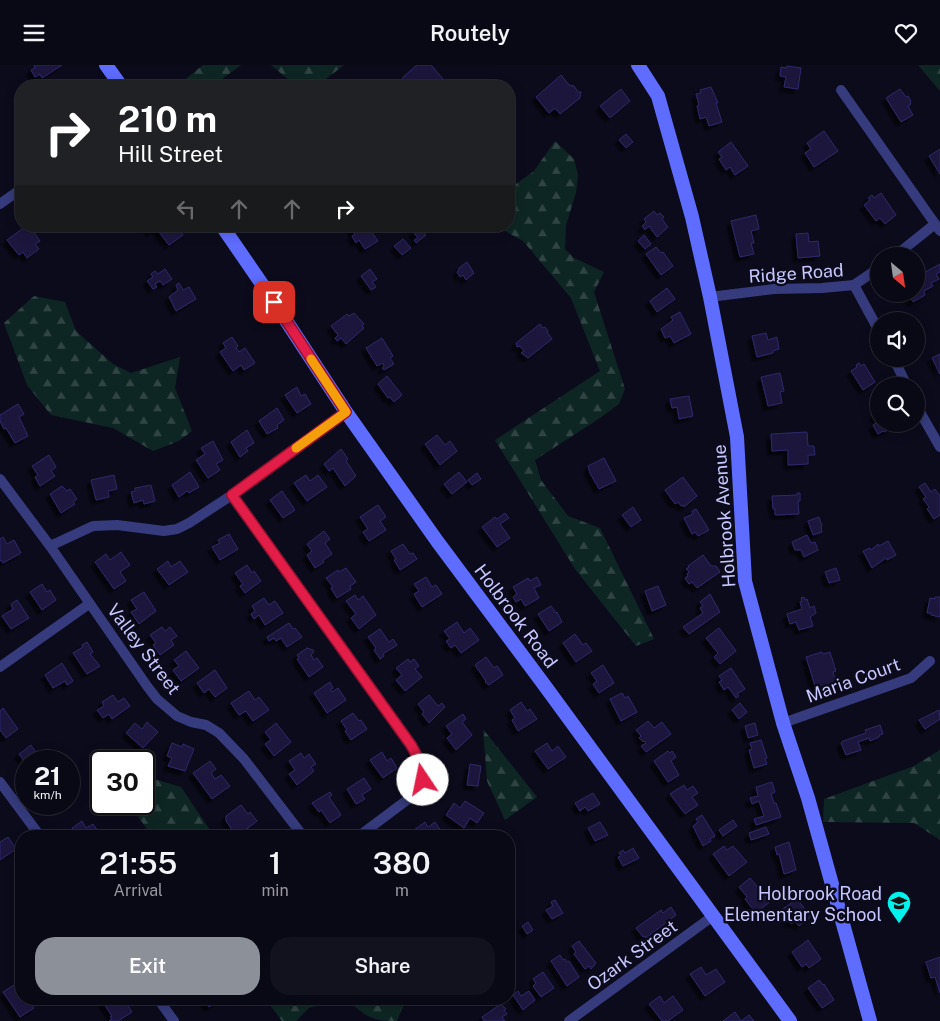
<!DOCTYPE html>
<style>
body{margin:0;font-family:"Public Sans",sans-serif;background:#12111e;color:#f1f3f6;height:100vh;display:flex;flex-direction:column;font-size:19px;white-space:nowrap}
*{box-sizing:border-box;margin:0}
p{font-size:16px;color:#999aa0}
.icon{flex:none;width:28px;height:28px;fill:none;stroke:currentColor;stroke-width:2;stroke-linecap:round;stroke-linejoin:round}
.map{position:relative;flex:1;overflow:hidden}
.side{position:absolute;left:15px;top:765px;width:500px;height:175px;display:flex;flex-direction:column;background:#090815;border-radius:20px;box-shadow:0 2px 12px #0003,0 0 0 1px #292934}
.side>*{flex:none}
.top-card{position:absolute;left:15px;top:15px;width:500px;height:152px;border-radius:20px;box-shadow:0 2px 12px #0003,0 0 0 1px #292934;background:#202124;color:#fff;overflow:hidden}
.needle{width:32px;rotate:151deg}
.tools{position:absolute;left:870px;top:182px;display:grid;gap:10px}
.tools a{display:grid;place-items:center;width:55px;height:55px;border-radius:50%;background:#090815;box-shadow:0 2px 12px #0003,0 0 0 1px #292934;font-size:25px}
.speed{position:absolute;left:15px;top:685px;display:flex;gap:10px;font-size:25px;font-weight:700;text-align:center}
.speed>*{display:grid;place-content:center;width:65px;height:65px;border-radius:50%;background:#090815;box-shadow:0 2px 12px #0003,0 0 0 1px #292934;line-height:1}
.speed small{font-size:12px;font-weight:400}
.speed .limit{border:2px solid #111;border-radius:8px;background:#fff;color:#111}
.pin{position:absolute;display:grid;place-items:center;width:42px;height:42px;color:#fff;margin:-21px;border-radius:10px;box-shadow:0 2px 8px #0006}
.me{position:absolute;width:55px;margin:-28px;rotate:349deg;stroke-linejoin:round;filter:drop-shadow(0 0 4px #0008)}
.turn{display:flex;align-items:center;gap:18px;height:105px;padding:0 20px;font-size:22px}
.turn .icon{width:65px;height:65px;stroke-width:2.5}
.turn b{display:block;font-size:35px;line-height:42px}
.lanes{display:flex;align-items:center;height:48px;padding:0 20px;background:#0003;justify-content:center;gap:25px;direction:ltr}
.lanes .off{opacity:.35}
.eta{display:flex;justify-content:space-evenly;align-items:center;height:85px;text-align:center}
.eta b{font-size:30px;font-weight:600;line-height:35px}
.cta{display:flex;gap:10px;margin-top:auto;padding:10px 20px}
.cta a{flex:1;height:58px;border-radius:20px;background:#8c9099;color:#fff;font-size:20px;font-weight:600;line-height:58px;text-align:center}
.cta a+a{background:#12111e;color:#f1f3f6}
header{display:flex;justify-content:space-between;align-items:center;height:65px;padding:0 20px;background:#090815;font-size:22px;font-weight:600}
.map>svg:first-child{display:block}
</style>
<header><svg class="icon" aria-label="menu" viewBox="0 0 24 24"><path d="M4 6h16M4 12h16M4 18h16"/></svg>Routely<svg class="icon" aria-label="heart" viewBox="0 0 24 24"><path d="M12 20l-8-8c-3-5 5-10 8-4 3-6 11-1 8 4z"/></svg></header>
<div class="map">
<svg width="940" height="956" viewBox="0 0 940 956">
<defs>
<pattern id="forest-firs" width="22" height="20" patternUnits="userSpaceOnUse" patternTransform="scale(1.25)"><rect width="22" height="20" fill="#0e2623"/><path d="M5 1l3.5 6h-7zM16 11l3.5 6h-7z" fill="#304444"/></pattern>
<filter id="shadow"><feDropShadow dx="-4.5" dy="4.5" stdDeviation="1" flood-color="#0009"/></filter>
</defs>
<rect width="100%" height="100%" fill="#0c0b1c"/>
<path fill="url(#forest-firs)" d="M203,0H241L213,21H177Z
M271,0H344L317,21H296Z
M918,0H940V26Z
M555,76L574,94L578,110L576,128L566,160L565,184L574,193L604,207L594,227L625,324L619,339L600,353L535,395L541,415L568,451L600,463L654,574L636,581L575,504L495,375L600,306L571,233L523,176L496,161H509V124L534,106Z
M34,231L65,237L76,266L113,299L131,308L180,292L175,323L192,366L179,376L153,386L113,363L51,350L27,320L4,258Z
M483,664L537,732L505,755L487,716Z
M940,685V775L914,758L823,757L824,734L914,701Z
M144,711L181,722L214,771H152L129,739H144Z
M269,934H344L309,943L296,956H282L267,936Z
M346,934H403L405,937L397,956C370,956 366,951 346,934Z"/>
<path fill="#1a173e" stroke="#2e296a" filter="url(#shadow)" d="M34,0H62L42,13L40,9L35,12L31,5L35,3Z
M417,0H431L444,15L441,18L444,21H409L402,13Z
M787,1L801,3L798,24L784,22L786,12L780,11L781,2L787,3Z
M561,10L569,20L574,21L578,27H581L580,33L560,49L555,43L549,48L536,32Z
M711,22L718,38H716L722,57L709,61L706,52L700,54L697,41L699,40L696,29L701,28L700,25Z
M621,24L630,36L610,53L600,41Z
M900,24L906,32L908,31L911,36L910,37L911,39L908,41L913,50L901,57L886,33Z
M824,66L838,86L814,102L805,88L811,84L807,78Z
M626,69L633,77L626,83L619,75Z
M731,77L748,101L735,110L730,102L726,105L719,94L722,92L718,87Z
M940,84V109L929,91Z
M881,128L896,150L885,159L880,153L876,156L864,140L870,135L868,133L872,130L874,133Z
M654,146L657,150L660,148L664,152L662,154L668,162L657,172L649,161L645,165L642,161L646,157L644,154Z
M756,150L759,164L751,166L754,178H751L754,189L740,192L731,156Z
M26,161L33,163L35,164L33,166L40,176L35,179L39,184L27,193L23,187L19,190L7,175Z
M147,161H177L183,170L169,180L156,163L151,167Z
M354,161H359L363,167L369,163L378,176L365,184L359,175L356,178L352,171L355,169L351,163Z
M420,162L426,170L416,178L414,175L418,173L413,167Z
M808,168L809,177L818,176L820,191L798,193L796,169Z
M644,170L651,179L645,184L638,176Z
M403,174L411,183L402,190L394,181Z
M656,182L661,188L663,187L673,201L661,210L646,189Z
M467,197L474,208L466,215L463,210L460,212L457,207L459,205V203Z
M940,199V207L936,209L939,214L931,218L933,221L924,226L925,230L913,237L908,229H916V212Z
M165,204L172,214L163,220L160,216L155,219L157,222L153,224L147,216L153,212L151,209L155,206L158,209Z
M370,204L377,214L372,217L376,222L371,225L361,211Z
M179,218L183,225L189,222L196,234L176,246L169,232L178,225L176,220Z
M667,223L675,234L657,247L650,236Z
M680,247L691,269L674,278L670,271L665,273L661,264L673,255L671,252Z
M354,248L364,259L362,261L364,263L346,279L341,273L337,276L335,273L338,270L331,261L347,249L349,251Z
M540,259L543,263L545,262L548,266L547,267L552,274L528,293L521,288L524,286L520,281L517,282L516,278Z
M766,268L768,275L777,272L779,284L773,286V288L757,292L752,271Z
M232,272L238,281L236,283L239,287L245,283L255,298L244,305L241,300L233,306L220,287L226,283L223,278Z
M382,273L393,291L390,293L394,299L384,305L382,303L384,301L383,298L377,301L366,283Z
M940,289V309L932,293Z
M859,298L861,301L864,299L875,317L863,325L851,306L857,302L856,300Z
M780,308L784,326L780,327L782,338L768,341L761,312Z
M387,311L402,330L394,337L390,332L388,333L378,319Z
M297,322L301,331L305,329L311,339L297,348L285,330Z
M689,331L693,351L679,354L677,342L672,343L670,334Z
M18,339L24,349L19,352L28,371L15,378L6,363L4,364L0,356V350Z
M277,343L284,355L277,360L278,363L267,369L259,356Z
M879,346V359H896L897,360L884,367L883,366L878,369L873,360L878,357L874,349Z
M247,365L254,378L246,383L248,386L240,392L231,377Z
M807,367L808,381H814L815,390H808V399L788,400V385L772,386L771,369Z
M437,370L445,380L450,376L457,386L440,400L425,379Z
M213,376L223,395L216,399L220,405L208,413L196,395L205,389L201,383Z
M341,384L348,394L346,396L356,411L345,421L333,403L329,406L324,399Z
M49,390L56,402L51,406L55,411L40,421L35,412L38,410L32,401Z
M604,393L616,416L599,424L590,408L588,401Z
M190,407L199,422L189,428L187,426L179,432L172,420Z
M459,407L467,417L452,429L444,419Z
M477,408L481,414L472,420L468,415Z
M114,410L117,424L108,426L109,432L96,435L91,415Z
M306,410L310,416L318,410L327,422L307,436L294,418Z
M683,412L697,431L684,442L683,440L681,441L678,437L675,439L665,425Z
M925,418L931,427L935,424L940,431V450L934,454L927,444L929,442L923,434L926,432L919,422Z
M151,420L155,436L144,439L143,435L134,438L131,427L135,426V423Z
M62,421L67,426L70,424L77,434L73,437L75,439L61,448L50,429Z
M282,426L295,445L283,453L270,435Z
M797,428H800V436H798L799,449L775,450V444H773L772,431L797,430Z
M378,440L386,452L380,456L386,465L369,476L363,467L368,464L360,452Z
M633,442L641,455L631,462L622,450Z
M696,444L709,465L698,471L695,467L692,469L684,453L693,449L692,446Z
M505,448L509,453L500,459L510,473L497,482L482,462L495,452L497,454Z
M819,452L822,461L821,462L822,467L813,470L808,456Z
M324,466L330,474L325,478L332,489L323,495L324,497L315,503L307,490L312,486L307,479Z
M229,469L238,484L220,495L212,482L220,478L218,475Z
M807,470L811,478L815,477L818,485L804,492L801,485H795L792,477Z
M3,472L7,479L14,475L21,488L3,498L1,495L0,496V474Z
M888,476L896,490L887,495L886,493L872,503L863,486L870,483L871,485L878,479L879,481Z
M403,479L410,489L413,488L417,494L400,505L394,495L396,494L391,486Z
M121,487L130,500L120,507L126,516L114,524L95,497L106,489L110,495Z
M703,490L711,501H716L720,507L697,523L692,517L689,519L685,513L688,511L687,509L689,507L686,504L689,502L688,501Z
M168,496L171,502L180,496L188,507L169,520L157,504Z
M247,500L252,508L254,506L261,516L245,528L240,521L243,519L235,508Z
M346,503L356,517L350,521L351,524L337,533L331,523L333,522L326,513L338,505L339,507Z
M836,503L840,515L829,518L825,507Z
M426,512L432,522L436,520L442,529L422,542L414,529L419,526L414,519Z
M537,512L541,520L534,523L539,533L525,541L521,534L516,537L513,532L517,529L513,522L528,513L530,516Z
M42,519L47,527L50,525L56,535L42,545L30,527Z
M658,521L666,540L652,546L645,526Z
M144,527L156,546L139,559L131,547L137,544L131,535Z
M710,529L720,547L689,569L683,562L703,548L700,543L703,541L700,537Z
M355,530L358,535L363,531L376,550L359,564L351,553L356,549L346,536Z
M804,532L805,535L807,534L810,543L814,541L816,548L810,552L813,561L799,565L796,557L790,559L787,549L802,544L800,537L802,536L801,533Z
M935,532H940V552L931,550V548H927L930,533L935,534Z
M264,533L269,540L275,536L283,548L265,560L259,550L254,554L251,549L255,546L252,541Z
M17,535L29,553L11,564L2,551L13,544L11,539Z
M551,541L556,548L557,547L562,557L549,566L538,549Z
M457,557L464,568L470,563L479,575L461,588L455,580L451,583L446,576L450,574L444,566Z
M289,558L293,564L295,563L302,572L287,582L281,573L276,576L274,573L269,576L267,572Z
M162,562L165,566L170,562L177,571L171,575L174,580L160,590L153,580L156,578L150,570Z
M719,563L736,586L720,599L714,592L718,588L706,573Z
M380,564L389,577L393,574L397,580L383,589L384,591L380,594L374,585L376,583L368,572Z
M575,569L583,580L586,578L592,586L576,597L563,578Z
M87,577L93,587L90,589L100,601L87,609L73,588L83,582L82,580Z
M307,583L313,585L314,587L311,590L314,595L317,593L323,602L309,612L297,594L299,593L297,590Z
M186,586L199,603L181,616L173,605L179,601L174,595Z
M822,587L823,589L830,587L836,606L833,607L836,618L816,624L806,592Z
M486,592L494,603L497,601L503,610L489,620L485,617L486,616L475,600Z
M408,594L410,597L414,594L419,601L415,604L422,612L405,626L396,615L402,610L396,603Z
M62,598L73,616L67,620L65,616L53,623L45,610Z
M603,600L614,618L599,628L593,619L597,616L591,608Z
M731,603L745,624L737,629L739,631L736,633L728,622L724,625L719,617L722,615L719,611Z
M215,605L227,623L215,632L209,624L204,628L197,618Z
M330,617L333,623L330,625L332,627L338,623L346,635L327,648L314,628Z
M249,626L255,635L259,632L269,645L253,656L246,646L239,650L231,638Z
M622,628L625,633L628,631L637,647L621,656L610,634Z
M113,630L118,637L124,633L130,641L112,654L109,649L103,653L97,645L104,641L102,637Z
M429,630L438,641L442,638L445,642L429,658L422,649L424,647L418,639Z
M521,637L527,646L530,644L537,654L518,666L512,655L515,653L510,645Z
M740,638L747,647L739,654L732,645Z
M3,643L18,664L6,673L0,665V646Z
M939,645L940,654L925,664L919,655Z
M353,648L359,656L361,655L367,664L351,675L345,666L347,665L341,656Z
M463,649L466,654L462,657L472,670L456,685L447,673L452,669L446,661Z
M648,656L654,663L662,657L671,669L646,687L641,681L646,678L644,676L643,677L639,673L641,671L636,665Z
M147,657L158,667L143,683L126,668L135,658L142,664Z
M276,658L291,677L274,691L265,679L271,675L265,667Z
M755,658L758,670L748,673L745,661Z
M880,660L883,669L879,670V672L870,676L869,673L858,677L861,685L846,690L841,678L843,676L866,668L865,665Z
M761,675L767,693L765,694L767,699L754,703L749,685L752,684L750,678Z
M172,678L182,682L183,679L194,684L185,706L168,701L172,693L167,691Z
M547,678L552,686L558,681L566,692L548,704L535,686Z
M31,680L42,696H26V699L19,689Z
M668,686L670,688L672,686L676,692L671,696L679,710L668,717L654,696Z
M382,687L387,696L391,693L397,703L383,713L370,695Z
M301,688L304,693L309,689L316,699L311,702L314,706L297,720L289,709L295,705L289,696Z
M210,696L216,704L211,708L215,714L221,710L230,721L212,734L193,708Z
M470,699L481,701L478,721L467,720Z
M364,713L371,724L362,730L365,734L356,739L347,724Z
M772,717L775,727L771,729L774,738H776L781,752L756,760L754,754L764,751L759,736L752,739L750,733L758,731L756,722Z
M684,720L687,725L693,721L698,728L692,732L698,740L685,749L670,729Z
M330,727L332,730L329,732L341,750L330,758L321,745L319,747L312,738Z
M593,728L600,739L588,746L585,742L580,746L575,738Z
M465,736L484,748L477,758L470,753L464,763L446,750L454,738L460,743Z
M241,740L248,749L250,747L257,756L239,770L235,765L233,766L226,756V751Z
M702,750L715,771L710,774L711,776L703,781L693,761L698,757L696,754Z
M733,755L737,761L723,771L719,765Z
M82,756L86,763L93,759L98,766L93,771H77L72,763Z
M425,757L428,762L435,757L443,769L440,771H418L414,765Z
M600,757L608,770L595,776L588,763Z
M766,762L769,769L751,775L749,768Z
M8,772L16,784L0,795V777Z
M789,777L796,805L784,809L779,789L777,790L775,782Z
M724,781L727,785L733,781L747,797L729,811L713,789Z
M633,783L639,793L623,801L618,792L621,791L619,788L623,785L625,788Z
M750,813L766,832L767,831L771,836L756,848L745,834L747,832L739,822Z
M797,834L811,852L799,861L795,857L791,859L788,855L792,852L789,848L784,852L780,846Z
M555,835L563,848L552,854L546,845L553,841L551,837Z
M671,842L676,850L646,873L645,871L643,872L636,863L661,845L663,848Z
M528,857L533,865L527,869L522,861Z
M808,875L821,894L809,903L806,899L802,902L792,887Z
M579,876L596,898L591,904L589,901L585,904L574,889L576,887L572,881Z
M560,890L563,895L565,894L567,897L569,896L579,912L567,921L551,896Z
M940,892V928L935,912L931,913L926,897Z
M701,902L706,910L716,904L725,917L705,931L690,909Z
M543,907L554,923L541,932L533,921L536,918L533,914Z
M819,915L823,920L824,919L834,935L822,943L808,923Z
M17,918L21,924V934H28L34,943L20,952L3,927Z
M518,926L521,931L529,926L535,935L523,945L513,930Z
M660,931L664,938L673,931L683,945L668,956H662L649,939Z
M107,934H124L132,947L118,956H109L112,954L110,952L112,951L102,936Z
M203,934H221L209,942Z
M501,939L506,944L504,945L507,949L502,952L505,956H484L482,952Z
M735,947L741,956L749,950L754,956H723Z"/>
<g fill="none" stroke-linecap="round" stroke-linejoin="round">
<path stroke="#353b7c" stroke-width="10" d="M841,25L940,166
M0,139L21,124
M895,191L935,159
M854,220L879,266
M710,232L774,224L822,223L854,220L879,203
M894,294L907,321
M916,340L940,382
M0,414L50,481L147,621L157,634L177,651L191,657L206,660L219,668L244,694L303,771
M232,430L411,680C425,701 430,713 411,732L359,771
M50,481L93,461L117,460L164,466L177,464L189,458L232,430L346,347
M0,602L89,539
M783,658L911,613L930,596
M0,717L40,771
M158,934L174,956
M569,956L713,851"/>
<path stroke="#5e6cff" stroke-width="14" d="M106,0L121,21
M638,0L658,31L692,152L710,232L737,372L745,516L783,658L808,733L870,956
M222,161L266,225L346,347L437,476L545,621L790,956"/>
</g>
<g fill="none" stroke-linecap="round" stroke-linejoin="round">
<defs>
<path id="route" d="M274,237L346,347L232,430L411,680L424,704L423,715"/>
</defs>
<use href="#route" stroke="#92132f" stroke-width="12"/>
<use href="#route" stroke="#e11d48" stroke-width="9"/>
<path stroke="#f59e0b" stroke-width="9" d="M296,383L346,347L311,294"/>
</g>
<defs>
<symbol id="school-pin" viewBox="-11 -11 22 30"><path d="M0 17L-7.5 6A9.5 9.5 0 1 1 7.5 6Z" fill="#00f2ed" stroke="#0c0b1c"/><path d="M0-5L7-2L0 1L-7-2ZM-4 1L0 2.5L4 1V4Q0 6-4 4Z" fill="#111"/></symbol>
</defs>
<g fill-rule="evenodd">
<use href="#school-pin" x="885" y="824" width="28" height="38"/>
</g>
<g text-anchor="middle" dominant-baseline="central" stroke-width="5" stroke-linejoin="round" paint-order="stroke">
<g font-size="18" fill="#c7c7ff" stroke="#0c0b1c">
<text transform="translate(796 208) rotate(-4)">Ridge Road</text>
<text transform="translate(724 451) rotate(-94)">Holbrook Avenue</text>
<text transform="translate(516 551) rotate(53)">Holbrook Road</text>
<text transform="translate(144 584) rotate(53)">Valley Street</text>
<text transform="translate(853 615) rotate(-20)">Maria Court</text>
<text transform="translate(632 890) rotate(-36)">Ozark Street</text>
</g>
<g font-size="18" fill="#c7c7ff" stroke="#0c0b1c" text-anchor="end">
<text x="882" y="828">Holbrook Road<tspan x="882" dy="21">Elementary School</tspan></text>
</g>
</g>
</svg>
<div class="tools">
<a><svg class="needle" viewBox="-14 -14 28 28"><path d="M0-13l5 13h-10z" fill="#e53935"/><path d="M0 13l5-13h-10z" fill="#999aa0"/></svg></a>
<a><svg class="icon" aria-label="sound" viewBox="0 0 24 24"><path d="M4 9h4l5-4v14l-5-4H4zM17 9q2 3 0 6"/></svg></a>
<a><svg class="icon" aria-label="search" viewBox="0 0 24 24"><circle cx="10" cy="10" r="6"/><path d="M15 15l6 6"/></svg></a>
</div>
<div class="speed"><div>21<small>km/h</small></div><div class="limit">30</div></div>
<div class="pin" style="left:274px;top:237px;background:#d93025"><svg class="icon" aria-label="arrive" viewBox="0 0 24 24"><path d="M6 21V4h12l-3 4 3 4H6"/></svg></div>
<svg class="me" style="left:423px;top:715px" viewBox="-20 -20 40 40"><circle r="19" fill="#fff"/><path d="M0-13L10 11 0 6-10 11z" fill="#e11d48"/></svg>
<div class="top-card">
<div class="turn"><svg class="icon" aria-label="right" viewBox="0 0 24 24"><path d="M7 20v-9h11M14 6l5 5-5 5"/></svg><div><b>210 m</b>Hill Street</div></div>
<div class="lanes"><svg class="icon off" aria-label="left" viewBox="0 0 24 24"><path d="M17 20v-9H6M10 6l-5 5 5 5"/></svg><svg class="icon off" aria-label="ahead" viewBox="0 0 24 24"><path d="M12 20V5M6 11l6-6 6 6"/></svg><svg class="icon off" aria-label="ahead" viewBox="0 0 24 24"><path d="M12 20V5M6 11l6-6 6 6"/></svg><svg class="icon" aria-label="right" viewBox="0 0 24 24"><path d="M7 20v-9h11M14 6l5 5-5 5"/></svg></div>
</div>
<section class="side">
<div class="eta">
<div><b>21:55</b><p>Arrival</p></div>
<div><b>1</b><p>min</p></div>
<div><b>380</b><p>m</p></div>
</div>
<div class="cta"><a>Exit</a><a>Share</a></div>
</section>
</div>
